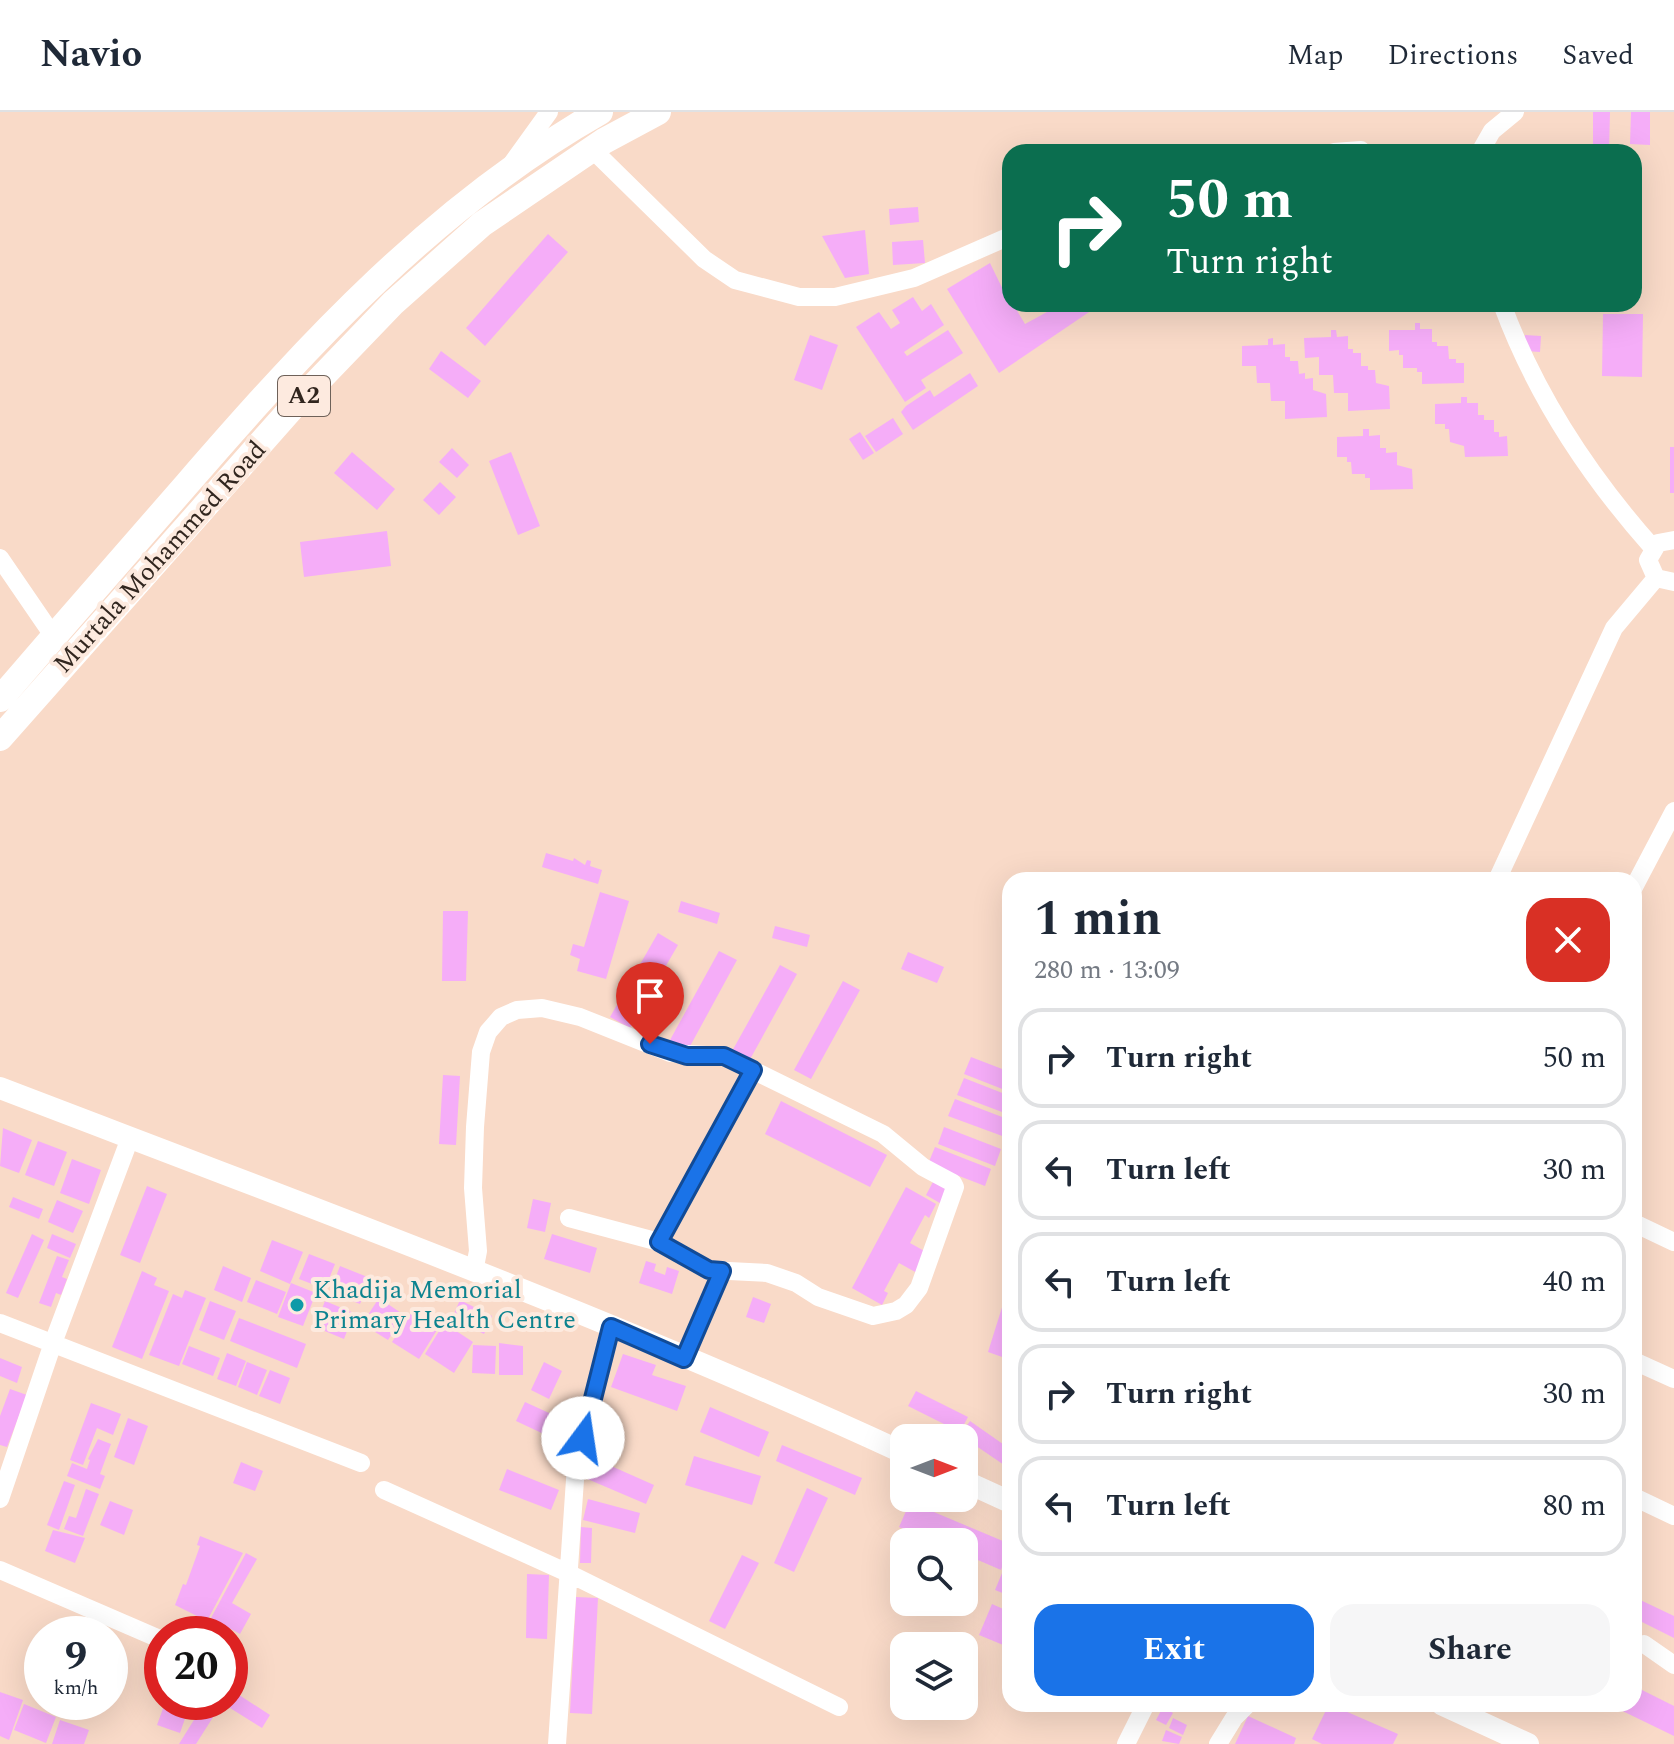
<!DOCTYPE html>
<meta charset="utf-8">
<style>
body{margin:0;font-family:Spectral,serif;background:#f6f6f7;color:#1f2937;height:100vh;display:flex;flex-direction:column;font-size:30px;white-space:nowrap}
*{box-sizing:border-box;margin:0}
p{font-size:26px;color:#747a83}
.icon{flex:none;width:44px;height:44px;fill:none;stroke:currentColor;stroke-width:2;stroke-linecap:round;stroke-linejoin:round}
.map{position:relative;flex:1;overflow:hidden}
.panel{position:absolute;left:1002px;top:760px;width:640px;height:840px;display:flex;flex-direction:column;background:#fff;border-radius:24px;box-shadow:0 8px 32px #0002}
.panel>*{flex:none}
.top-card{position:absolute;left:1002px;top:32px;width:640px;height:168px;border-radius:24px;box-shadow:0 8px 32px #0002;background:#0b6e4f;color:#fff;overflow:hidden}
.needle{width:52px;rotate:90deg}
.buttons{position:absolute;left:890px;top:1312px;display:grid;gap:16px}
.buttons a{display:grid;place-items:center;width:88px;height:88px;border-radius:16px;background:#fff;box-shadow:0 8px 32px #0002;font-size:40px}
.speed{position:absolute;left:24px;top:1504px;display:flex;gap:16px;font-size:40px;font-weight:700;text-align:center}
.speed>*{display:grid;place-content:center;width:104px;height:104px;border-radius:50%;background:#fff;box-shadow:0 8px 32px #0002;line-height:1}
.speed small{font-size:20px;font-weight:400}
.speed .limit{border:12px solid #d22;background:#fff;color:#111}
.pin{position:absolute;display:grid;place-items:center;width:68px;height:68px;color:#fff;margin:-82px -34px;border-radius:50% 50% 50% 0;rotate:-45deg;box-shadow:0 0 8px #0007}
.pin .icon{rotate:45deg}
.me{position:absolute;width:88px;margin:-44px;rotate:14deg;stroke-linejoin:round;filter:drop-shadow(0 0 6px #0008)}
.turn{display:flex;align-items:center;gap:28px;height:168px;padding:0 32px;font-size:36px}
.turn .icon{width:104px;height:104px;stroke-width:2.5}
.turn b{display:block;font-size:56px;line-height:68px}
.round{display:grid;place-items:center;flex:none;width:84px;height:84px;border-radius:24px;background:#f6f6f7}
.head{display:flex;align-items:center;justify-content:space-between;height:136px;padding:0 32px}
h1{font-size:48px;font-weight:700;line-height:60px}
.primary-button{display:flex;gap:16px;margin-top:auto;padding:16px 32px}
.primary-button a{flex:1;height:92px;border-radius:24px;background:#1a73e8;color:#fff;font-size:32px;font-weight:700;line-height:92px;text-align:center}
.primary-button a+a{background:#f6f6f7;color:#1f2937}
ul{padding:0;list-style:none}
li{display:flex;align-items:center;gap:24px;height:100px;margin:0 16px 12px;padding:0 16px;border:4px solid #e0e1e3;border-radius:24px}
li div{flex:1}
li b{display:block;font-size:30px}
li em{font-style:normal}
header{display:flex;align-items:center;gap:48px;box-sizing:border-box;height:112px;padding:0 40px;background:#fff;border-bottom:2px solid #e0e1e3}
header strong{font-size:38px}
nav{display:flex;gap:44px;margin-inline-start:auto;font-size:28px}
.map>svg:first-child{display:block}
</style>
<header>
<strong>Navio</strong>
<nav><a>Map</a><a>Directions</a><a>Saved</a></nav>
</header>
<div class="map">
<svg width="1674" height="1632" viewBox="0 0 1674 1632">
<rect width="100%" height="100%" fill="#f9dac8"/>
<path fill="#f5adf8" d="M1593,0H1610L1609,40H1593Z
M1631,0H1650V33L1630,32Z
M918,95L919,110L890,113L889,97Z
M865,118L869,162L845,166L822,124Z
M548,122L568,140L485,234L466,216Z
M923,128L925,151L893,153L892,130Z
M990,151L1010,192H1013L1025,212L1047,200L1043,192H1101L999,261L947,177Z
M913,185L922,199L931,192L944,213L904,240L907,244L948,218L963,241L921,268L926,276L905,290L856,215L879,200L891,217L900,211L892,198Z
M1603,202H1643L1642,265L1602,264Z
M1415,211H1420V217H1432V230H1437V234H1448L1449,247H1456V251H1464V271L1422,272V260H1417V256H1403V243H1399V238L1389,239V218H1415Z
M1331,218H1336L1337,225L1348,224V237H1353V241H1361V254H1368V258H1375L1376,271L1389,274L1390,297L1348,299V281H1334L1333,263H1319V245L1305,246L1304,226L1331,225Z
M810,223L838,233L822,278L794,268Z
M1525,223L1541,224L1540,240L1525,239Z
M1273,226V233L1285,232V245H1290V249H1298L1299,262L1305,261V267L1313,266V278L1326,282L1327,305L1285,307V289H1271L1270,271H1257L1256,254H1242V234L1268,233V227Z
M441,239L481,269L468,286L429,257Z
M970,261L978,274L913,318L901,300L906,294L930,278L934,285Z
M1461,285H1467V291H1478V303H1484V308H1494V320H1499V325L1507,324L1508,344L1465,345L1464,334L1450,330L1449,317H1445V312H1435V292L1461,291Z
M893,306L903,322L876,340L865,324Z
M1363,317H1369V324L1380,323V336H1386V341L1397,340V353L1412,357L1413,377L1370,378V366H1365V362H1352L1351,350H1347V345H1337V325L1363,324Z
M860,320L874,341L863,348L849,327Z
M1670,335H1674V381H1670Z
M452,336L469,353L457,366L439,350Z
M352,340L395,377L377,398L334,361Z
M511,340L540,414L518,423L489,349Z
M440,370L456,385L439,403L423,388Z
M387,419L391,454L304,465L300,430Z
M546,741L573,749L574,746L585,753L587,748L591,749L590,754L602,758L598,772L542,755Z
M600,780L629,789L606,867L577,859L580,847L570,843L573,832L584,835Z
M681,789L720,801L717,812L678,800Z
M443,799H468L466,869H442Z
M775,814L810,823L807,835L772,826Z
M658,821L678,833L630,916L610,905Z
M719,839L737,848L688,938L670,928Z
M908,840L944,855L937,871L901,857Z
M780,853L797,862L748,951L731,941Z
M843,869L860,878L811,967L794,958Z
M971,945L1010,960V980L964,962Z
M443,963L460,964L456,1033L439,1032Z
M964,966L1010,984V1003L957,983Z
M955,987L1010,1008L1005,1025L948,1004Z
M781,989L887,1043L870,1075L765,1022Z
M944,1015L1001,1037L995,1054L938,1032Z
M3,1016L32,1028L19,1061L0,1054Z
M38,1029L67,1040L54,1074L25,1063Z
M935,1035L991,1057L985,1074L928,1052Z
M72,1047L101,1058L89,1092L60,1081Z
M934,1068L953,1079L945,1094L926,1083Z
M147,1074L167,1082L140,1151L120,1143Z
M906,1075L936,1092L929,1106L925,1103L910,1131L928,1141L917,1161L899,1151L884,1179L888,1181L882,1193L852,1176Z
M13,1085L43,1097L39,1107L9,1095Z
M533,1087L551,1091L545,1120L527,1116Z
M57,1088L83,1099L73,1121L48,1110Z
M32,1122L44,1128L18,1186L6,1181Z
M52,1122L76,1132L70,1146L47,1136Z
M552,1122L597,1136L590,1161L544,1147Z
M272,1128L303,1140L290,1172L260,1159Z
M309,1142L335,1152L325,1177L299,1167Z
M57,1144L69,1148L62,1165L67,1167L61,1183L56,1181L51,1195L39,1191Z
M646,1149L656,1152L654,1159L665,1163L667,1155L679,1159L672,1182L639,1171Z
M223,1154L251,1166L242,1190L214,1178Z
M340,1154L370,1166L360,1192L330,1180Z
M142,1159L157,1166L154,1173L169,1179L142,1247L112,1235Z
M256,1168L286,1180L277,1202L247,1190Z
M291,1171L316,1181L303,1214L278,1205Z
M185,1178L206,1186L179,1254L149,1243L173,1182L182,1186Z
M753,1185L771,1192L764,1211L746,1205Z
M379,1186L404,1203L388,1228L362,1212Z
M460,1188L492,1204L484,1222L452,1206Z
M210,1189L236,1199L224,1228L199,1218Z
M325,1189L354,1201L344,1227L315,1215Z
M1004,1189L1010,1191V1231L1005,1246L988,1240Z
M411,1201L437,1218L419,1247L392,1230Z
M239,1206L306,1232L297,1256L230,1229Z
M444,1211L473,1230L454,1261L425,1242Z
M499,1231L523,1234V1263H499Z
M473,1233L496,1234L495,1262L472,1261Z
M189,1234L220,1246L213,1264L182,1252Z
M227,1241L246,1249L236,1274L217,1267Z
M623,1242L656,1253L652,1263L686,1274L677,1299L611,1275Z
M0,1246L22,1255L17,1271L0,1264Z
M247,1250L267,1258L257,1283L238,1275Z
M544,1250L562,1259L549,1287L531,1278Z
M270,1258L290,1266L280,1292L259,1284Z
M10,1277L27,1283L7,1335L0,1333V1304Z
M916,1279L968,1305L960,1320L908,1294Z
M525,1290L571,1311L563,1331L516,1309Z
M91,1291L121,1302L113,1323L97,1316L83,1353L70,1348Z
M710,1295L769,1320L759,1345L700,1320Z
M128,1306L148,1314L134,1353L114,1345Z
M970,1309L1010,1337V1357L960,1323Z
M98,1327L111,1332L100,1362L105,1364L100,1377L67,1364L72,1351L87,1357L90,1348L88,1347Z
M782,1333L862,1366L855,1383L776,1349Z
M694,1344L761,1364L752,1393L685,1373Z
M593,1346L654,1373L646,1392L585,1366Z
M241,1350L263,1359L255,1379L233,1371Z
M507,1357L559,1378L551,1398L499,1378Z
M64,1369L75,1373L59,1418L47,1413Z
M807,1376L828,1386L794,1460L774,1451Z
M86,1377L99,1382L83,1424L64,1417L69,1404L76,1406Z
M588,1387L640,1401L635,1421L583,1408Z
M110,1389L133,1398L124,1423L100,1413Z
M910,1390L1010,1432L1001,1458L964,1442V1430H935L899,1415Z
M581,1415L592,1416L591,1451H580Z
M53,1418L85,1426L75,1451L45,1439Z
M200,1424L243,1441L207,1509L175,1493L183,1472L186,1473L200,1434L197,1433Z
M246,1441L257,1447L232,1491L251,1502L240,1522L211,1506Z
M742,1443L759,1451L725,1517L709,1509Z
M1007,1449L1010,1450V1484L995,1478Z
M527,1462L549,1463L547,1527L526,1526Z
M576,1485L598,1486L592,1602L570,1601Z
M1634,1485L1674,1504V1526L1634,1506Z
M992,1492L1010,1500L1008,1535L979,1523Z
M1634,1574L1674,1594V1624L1608,1592H1634Z
M230,1577L270,1603L262,1616L222,1591L196,1632H179L205,1590H230Z
M0,1580L23,1588L9,1628L0,1624Z
M165,1591L188,1598L180,1621L157,1613Z
M24,1592L56,1605L46,1631L14,1618Z
M1329,1592L1398,1622L1393,1632H1322L1312,1627Z
M1163,1595L1173,1601L1166,1613L1156,1608Z
M1248,1604L1296,1626L1294,1632H1235Z
M1173,1606L1187,1613L1183,1623L1169,1616Z
M60,1608L89,1618L84,1632H52Z
M1166,1618L1182,1625L1179,1632L1162,1629Z"/>
<g fill="none" stroke-linecap="round" stroke-linejoin="round">
<path stroke="#fff" stroke-width="18" d="M592,37L704,147L735,168L799,185H835L914,166L1010,124
M1334,40L1361,38
M1480,40L1492,19L1515,0
M513,50L549,0
M1502,192C1535,282 1589,364 1653,436
M1674,428L1658,431L1648,448L1656,466L1674,470
M0,446L54,525
M1497,768L1614,516L1656,466
M1634,775L1674,699
M1634,1111L1674,1130
M659,1130L753,958
M474,1160L478,1139L473,1076L475,1015L481,940L488,920L501,905L517,898L542,896L580,905L670,941L724,944L883,1022L923,1055L953,1071L955,1075L919,1176L906,1193L896,1199L873,1204L818,1185L796,1171L767,1161L709,1158L659,1130L569,1106
M0,1211L361,1351
M684,1247L722,1159
M1634,1249L1674,1267
M384,1378L568,1461L839,1595
M1634,1385L1674,1404
M0,1387L53,1231L130,1026
M0,1458L162,1528
M1644,1532L1674,1553
M230,1557H231
M557,1632L576,1353L611,1215
M1126,1632L1146,1592
M1218,1632L1234,1606L1248,1592"/>
<path stroke="#fff" stroke-width="22" d="M0,976C303,1092 609,1205 904,1341
M964,1369L1010,1390
M1441,1592L1528,1632"/>
<path stroke="#fff" stroke-width="26" d="M0,587C62,515 125,443 187,372C309,231 436,93 600,0
M0,626L292,296L393,191L482,112L604,29L658,0"/>
</g>
<g fill="none" stroke-linecap="round" stroke-linejoin="round">
<defs>
<path id="route" d="M583,1326L611,1215L684,1247L722,1159L709,1158L659,1130L753,958L724,944H687L650,932"/>
</defs>
<use href="#route" stroke="#114b97" stroke-width="20"/>
<use href="#route" stroke="#1a73e8" stroke-width="14"/>
</g>
<circle fill="#0f9aa8" stroke="#fdeadf" stroke-width="3" cx="297" cy="1193" r="8"/>
<g text-anchor="middle" dominant-baseline="central" stroke-width="8" stroke-linejoin="round" paint-order="stroke">
<rect fill="#fdeadf" stroke="#6e6159" stroke-width="2" x="278" y="264" width="52" height="40" rx="6"/>
<g font-size="24" font-weight="bold" fill="#31261f">
<text x="304" y="284">A2</text>
</g>
<g font-size="26" fill="#31261f" stroke="#fdeadf">
<text transform="translate(160 445) rotate(-48)">Murtala Mohammed Road</text>
</g>
<g font-size="26" fill="#0d838f" stroke="#fdeadf" text-anchor="start">
<text x="313" y="1178">Khadija Memorial<tspan x="313" dy="30">Primary Health Centre</tspan></text>
</g>
</g>
</svg>
<div class="buttons">
<a><svg class="needle" viewBox="-14 -14 28 28"><path d="M0-13l5 13h-10z" fill="#e53935"/><path d="M0 13l5-13h-10z" fill="#747a83"/></svg></a>
<a><svg class="icon" aria-label="search" viewBox="0 0 24 24"><circle cx="10" cy="10" r="6"/><path d="M15 15l6 6"/></svg></a>
<a><svg class="icon" aria-label="layers" viewBox="0 0 24 24"><path d="M12 4l9 5-9 5-9-5zM3 14l9 5 9-5"/></svg></a>
</div>
<div class="speed"><div>9<small>km/h</small></div><div class="limit">20</div></div>
<div class="pin" style="left:650px;top:932px;background:#d93025"><svg class="icon" aria-label="arrive" viewBox="0 0 24 24"><path d="M6 21V4h12l-3 4 3 4H6"/></svg></div>
<svg class="me" style="left:583px;top:1326px" viewBox="-20 -20 40 40"><circle r="19" fill="#fff"/><path d="M0-13L10 11 0 6-10 11z" fill="#1a73e8"/></svg>
<div class="top-card">
<div class="turn"><svg class="icon" aria-label="right" viewBox="0 0 24 24"><path d="M7 20v-9h11M14 6l5 5-5 5"/></svg><div><b>50 m</b>Turn right</div></div>
</div>
<section class="panel">
<div class="head"><div><h1>1 min</h1><p>280 m · 13:09</p></div><a class="round" style="background:#d93025;color:#fff"><svg class="icon" aria-label="close" viewBox="0 0 24 24"><path d="M6 6l12 12M18 6L6 18"/></svg></a></div>
<ul>
<li><svg class="icon" aria-label="right" viewBox="0 0 24 24"><path d="M7 20v-9h11M14 6l5 5-5 5"/></svg><div><b>Turn right</b></div><em>50 m</em></li>
<li><svg class="icon" aria-label="left" viewBox="0 0 24 24"><path d="M17 20v-9H6M10 6l-5 5 5 5"/></svg><div><b>Turn left</b></div><em>30 m</em></li>
<li><svg class="icon" aria-label="left" viewBox="0 0 24 24"><path d="M17 20v-9H6M10 6l-5 5 5 5"/></svg><div><b>Turn left</b></div><em>40 m</em></li>
<li><svg class="icon" aria-label="right" viewBox="0 0 24 24"><path d="M7 20v-9h11M14 6l5 5-5 5"/></svg><div><b>Turn right</b></div><em>30 m</em></li>
<li><svg class="icon" aria-label="left" viewBox="0 0 24 24"><path d="M17 20v-9H6M10 6l-5 5 5 5"/></svg><div><b>Turn left</b></div><em>80 m</em></li>
</ul>
<div class="primary-button"><a>Exit</a><a>Share</a></div>
</section>
</div>
